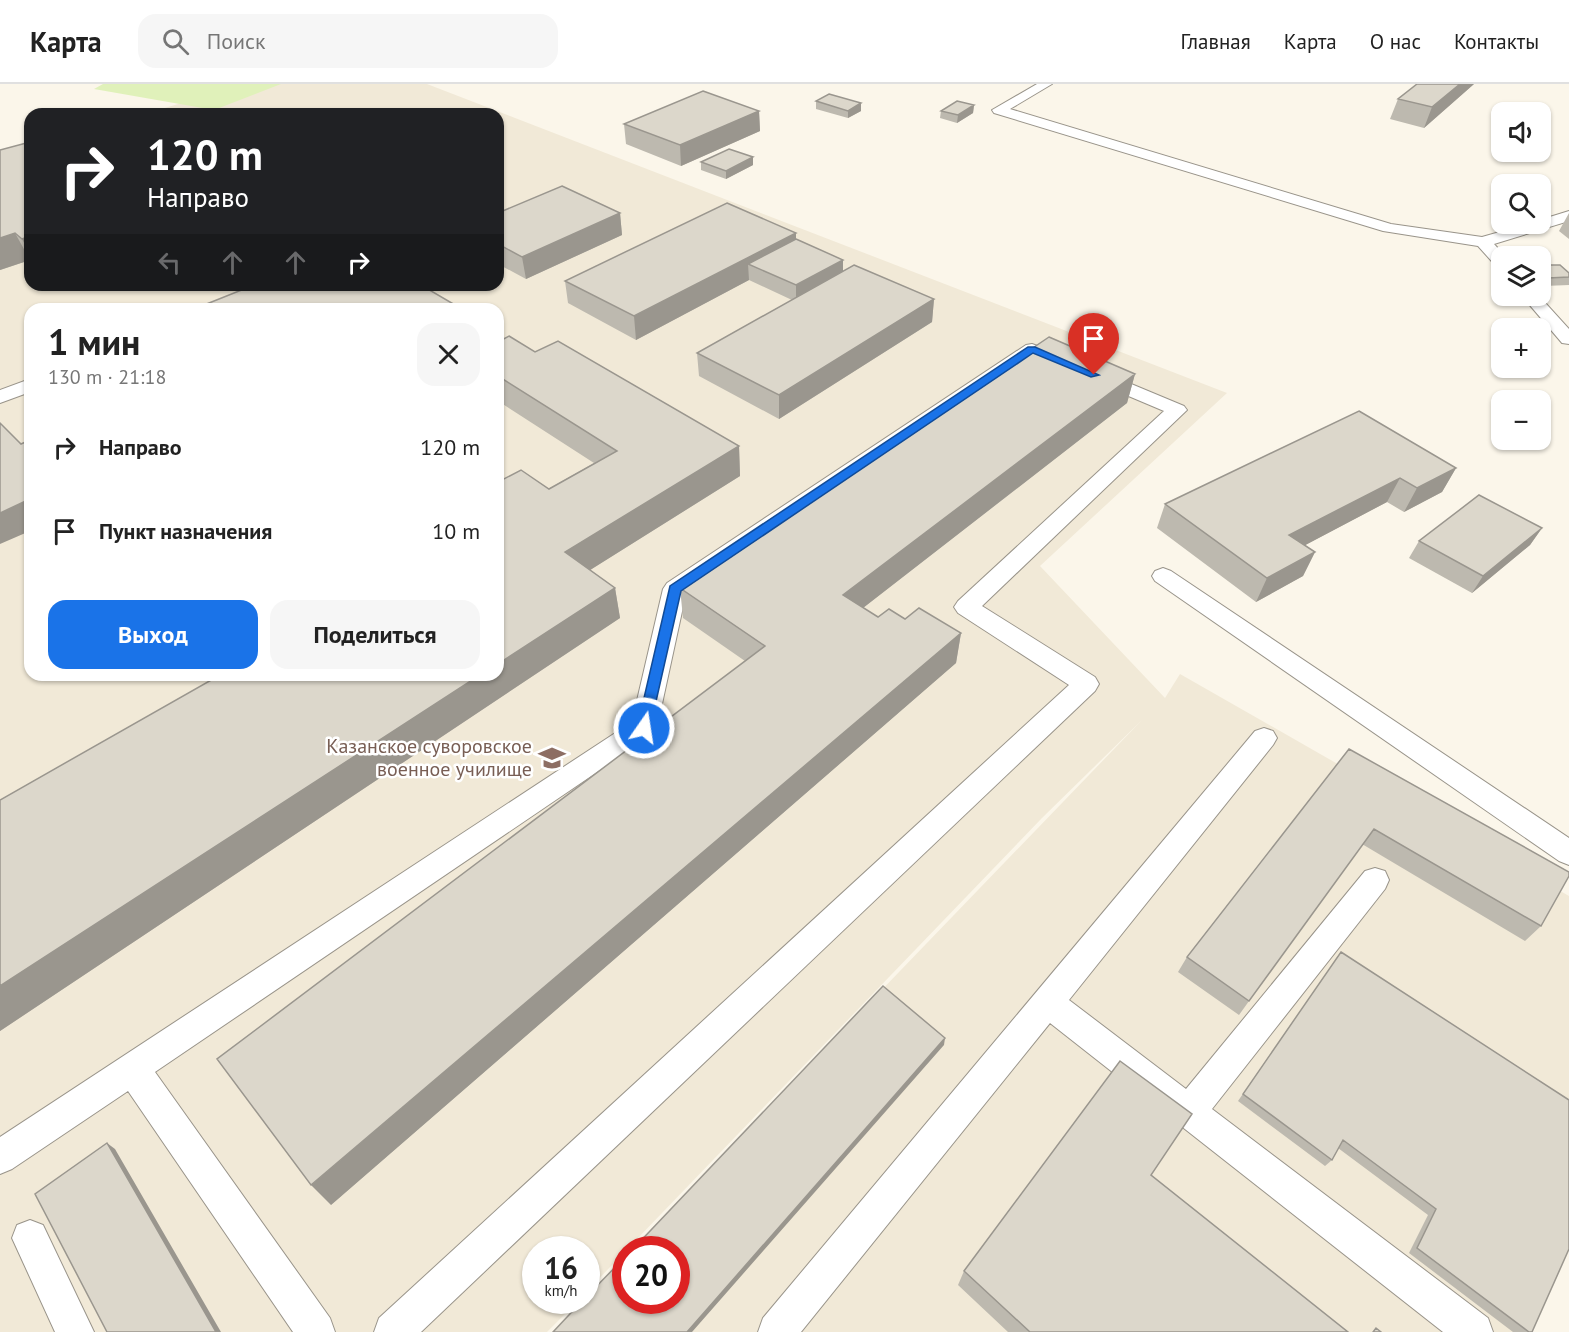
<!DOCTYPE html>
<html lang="ru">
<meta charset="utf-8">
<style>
body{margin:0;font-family:"PT Sans",sans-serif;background:#f6f6f6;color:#222;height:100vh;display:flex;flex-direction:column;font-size:22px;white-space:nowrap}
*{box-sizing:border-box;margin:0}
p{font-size:20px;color:#767676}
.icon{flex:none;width:33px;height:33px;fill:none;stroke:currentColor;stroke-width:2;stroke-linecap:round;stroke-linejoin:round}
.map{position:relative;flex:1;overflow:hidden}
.panel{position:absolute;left:24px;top:219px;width:480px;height:378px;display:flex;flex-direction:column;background:#fff;border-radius:18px;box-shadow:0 2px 4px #0004}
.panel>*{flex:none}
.top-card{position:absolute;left:24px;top:24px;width:480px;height:183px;border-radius:18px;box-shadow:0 2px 4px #0004;background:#202124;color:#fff;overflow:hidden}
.buttons{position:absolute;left:1491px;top:18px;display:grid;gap:12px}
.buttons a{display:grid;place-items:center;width:60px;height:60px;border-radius:12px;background:#fff;box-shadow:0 2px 4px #0004;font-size:30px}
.speed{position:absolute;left:522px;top:1152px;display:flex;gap:12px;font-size:30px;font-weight:700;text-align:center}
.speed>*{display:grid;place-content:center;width:78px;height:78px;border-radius:50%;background:#fff;box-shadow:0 2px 4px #0004;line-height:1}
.speed small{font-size:15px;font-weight:400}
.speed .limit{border:9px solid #d22;background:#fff;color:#111}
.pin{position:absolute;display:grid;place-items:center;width:51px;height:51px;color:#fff;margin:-62px -26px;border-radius:50% 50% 50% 0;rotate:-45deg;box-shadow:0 0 6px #0007}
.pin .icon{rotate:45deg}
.me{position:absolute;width:66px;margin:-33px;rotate:13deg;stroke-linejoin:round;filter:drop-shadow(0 0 4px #0008)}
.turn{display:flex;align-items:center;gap:21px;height:126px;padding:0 24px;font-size:27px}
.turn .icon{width:78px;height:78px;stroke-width:2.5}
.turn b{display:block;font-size:42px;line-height:51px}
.lanes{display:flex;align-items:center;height:57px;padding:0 24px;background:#0003;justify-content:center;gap:30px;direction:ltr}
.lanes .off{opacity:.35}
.round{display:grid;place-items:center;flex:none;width:63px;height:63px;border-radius:18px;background:#f6f6f6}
.summary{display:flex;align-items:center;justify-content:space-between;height:102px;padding:0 24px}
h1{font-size:36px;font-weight:700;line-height:45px}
.cta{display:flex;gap:12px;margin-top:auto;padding:12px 24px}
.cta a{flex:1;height:69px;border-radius:18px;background:#1a73e8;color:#fff;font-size:24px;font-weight:700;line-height:69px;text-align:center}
.cta a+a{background:#f6f6f6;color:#222}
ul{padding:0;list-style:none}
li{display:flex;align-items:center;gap:18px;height:84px;padding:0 24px}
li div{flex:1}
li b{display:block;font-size:22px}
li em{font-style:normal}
header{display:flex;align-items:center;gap:36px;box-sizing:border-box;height:84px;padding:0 30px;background:#fff;border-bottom:2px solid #e0e0e0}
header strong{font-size:28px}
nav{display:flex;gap:33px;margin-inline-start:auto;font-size:21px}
.search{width:420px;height:54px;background:#f6f6f6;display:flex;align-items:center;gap:15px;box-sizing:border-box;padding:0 21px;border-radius:18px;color:#767676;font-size:22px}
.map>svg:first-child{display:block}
</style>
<header>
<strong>Карта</strong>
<div class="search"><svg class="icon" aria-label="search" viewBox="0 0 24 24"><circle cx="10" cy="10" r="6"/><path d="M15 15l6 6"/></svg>Поиск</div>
<nav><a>Главная</a><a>Карта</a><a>О нас</a><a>Контакты</a></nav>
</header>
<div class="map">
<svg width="1569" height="1248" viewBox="0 0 1569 1248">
<rect width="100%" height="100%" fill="#fbf6ea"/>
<path fill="#f1e9d7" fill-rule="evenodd" d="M244,0H427L1227,309L1040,482L1165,614L1180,590L1569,812V1150L1526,1248H552L582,1217L586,1216L587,1212L625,1172L626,1216H676V1166L632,1165L1142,636L1042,734L587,1207L586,1166H536V1216L578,1217L547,1248H0V75L30,66V201H498V30H145ZM30,225H498V591H30Z"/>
<path fill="#e0f1ba" d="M103,0H281L214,26L94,5Z"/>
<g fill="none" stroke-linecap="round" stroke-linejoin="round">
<defs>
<path id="lane" d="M1037,0H1052L1010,25L1391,140L1482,153L1528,140H1540V136L1569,127V137L1494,160L1505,172H1502V184L1496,182L1478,162L1383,147L994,29L992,26Z
M1522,212H1539L1569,245V260L1562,259Z
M1032,260L1070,274L1072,278L1070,282H1056L1034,272L686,509L657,643L653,650L155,988L330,1234L335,1248H293L128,1007L12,1085L0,1090V1053L632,638L663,505L667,499L1026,261Z
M1100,287L1184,322L1187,326L982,522L1095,593L1099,600L1095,607L421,1248H374L379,1234L1069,601L958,529L954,523L958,517L1164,327L1093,297L1091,293L1093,289Z
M30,295V308L0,319V306Z
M1163,484L1171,487L1569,754V781L1559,777L1155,497L1152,492L1155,487Z
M1264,644L1273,647L1277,654L1273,661L1069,916L1186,1005L1365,787L1375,784L1385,787L1389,796L1385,805L1212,1025L1488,1234L1493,1248H1443L1050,939L801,1248H758L763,1234L1255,647Z
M30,1136L43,1141L94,1248H55L12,1154L17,1141Z"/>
</defs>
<use href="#lane" stroke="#99948a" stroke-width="2"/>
<use href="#lane" fill="#fff" fill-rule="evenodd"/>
</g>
<path fill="#bdb9af" d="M1474,0L1424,44L1390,35L1398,15Z
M816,17L861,27L848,34L816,25Z
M974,21L973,29L957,39L940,34L941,27Z
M759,27L760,47L681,82L626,60L624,40Z
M30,58V176L0,186V66Z
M701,78L753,81L726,95L701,86Z
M498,129H620L622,151L526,195L498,180Z
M1569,129V155L1559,147Z
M796,155L843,176V187L934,215L932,238L779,335L699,292L697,269L792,216L749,196L636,256L568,219L565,197Z
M1540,181L1569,189V201L1544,202L1540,199Z
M498,258L535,268L739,362L740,392L590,486L615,504L620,534L0,947V716L594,379L498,317Z
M1135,290L1127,319L863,524L878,533L905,535L961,549L956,579L331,1121L745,577L683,534L680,504Z
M1456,384L1442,408L1404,428L1387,418L1305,461L1315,468L1303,492L1256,518L1157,444L1165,420Z
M1542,444L1530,461L1472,509L1409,474L1419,457Z
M1349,665L1541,842L1525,857L1362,760L1239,931L1178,888L1187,873Z
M1341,868L1532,1248H1513L1409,1169L1428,1131L1338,1064L1332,1076L1325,1082L1238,1017Z
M1151,1091L1348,1248H1008L958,1201L964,1187Z"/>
<path fill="#9a968e" d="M1460,0H1474L1424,44L1432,23Z
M861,19V27L848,34V27Z
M974,21L973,29L957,39L958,31Z
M759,27L760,47L681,82L680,61Z
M753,73V81L726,95V87Z
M620,129L622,151L526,195L522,173Z
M15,149L30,176L0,186V154Z
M796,149V171L748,180L749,196L636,256L634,232Z
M30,152V170L22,155Z
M843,176V191L796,217V201Z
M934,215L932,238L779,335V311Z
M1135,290L1127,319L841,541L843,511Z
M739,362L740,392L571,498L565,468Z
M1456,384L1442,408L1404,428L1417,404Z
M1400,394L1387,418L1279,475L1289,451Z
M30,415V447L0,460V429Z
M1542,444L1530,461L1472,509L1483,492Z
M1315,468L1303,492L1256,518L1267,494Z
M615,504L620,534L0,947V902L480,591H498V580Z
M961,549L956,579L331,1121L311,1101Z
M945,954L944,961L692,1248H687Z
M107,1059L115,1065L221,1248H216Z"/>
<path fill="#dcd7cb" stroke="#9a968e" stroke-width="1.5" d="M1417,0H1460L1432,23L1398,15Z
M703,7L759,27L680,61L624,40Z
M829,10L861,19L848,27L816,17Z
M957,17L974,21L958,31L941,27Z
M136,27L141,30H125Z
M30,58V152L22,155L15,149L0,154V66Z
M729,65L753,73L726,87L701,78Z
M562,102L620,129L522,173L498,160V129Z
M727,119L796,149L634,232L565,197Z
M796,155L843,176L796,201L748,180Z
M854,181L934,215L779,311L697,269Z
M1540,181H1560L1569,189V193L1548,194L1540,186Z
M254,201H421L462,225H194Z
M509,252L535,268L558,257L739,362L565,468L615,504L498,580V398L521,386L549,405L617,367L498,292V258Z
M1049,253L1135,290L843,511L878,533L889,525L905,535L919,524L961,549L311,1101L217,975L765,562L680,504Z
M1359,327L1456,384L1417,404L1400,394L1289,451L1315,468L1267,494L1165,420Z
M0,339L21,360L30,356V415L0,429Z
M1479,411L1542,444L1483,492L1419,457Z
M220,591H480L0,902V716Z
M1349,665L1569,788V792L1541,842L1374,745L1249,917L1187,873Z
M1341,868L1569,1016V1165L1532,1248H1529L1417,1164L1436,1125L1343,1056L1332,1076L1243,1010Z
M883,902L945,954L687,1248H553L583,1216H586V1213L626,1172V1216H676V1166H632Z
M1120,977L1192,1030L1151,1091L1348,1248H1030L964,1187Z
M107,1059L216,1248H107L35,1110Z
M1376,1244L1381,1248H1373Z"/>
<path fill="#1a73e8" stroke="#114b97" stroke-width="1.5" d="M1028,263H1035L1099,291L1091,293L1033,269L681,507L650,644L648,647H639L637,644L670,502Z"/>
<defs>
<symbol id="university-bare" viewBox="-9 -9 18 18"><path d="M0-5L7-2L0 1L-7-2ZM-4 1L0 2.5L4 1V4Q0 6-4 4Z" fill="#8d6e63" stroke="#fff" stroke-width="2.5" paint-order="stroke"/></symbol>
</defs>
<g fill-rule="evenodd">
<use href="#university-bare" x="533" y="655" width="38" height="38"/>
</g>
<g text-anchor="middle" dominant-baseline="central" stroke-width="5" stroke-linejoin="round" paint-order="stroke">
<g font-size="20" fill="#785e54" stroke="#fff" text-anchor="end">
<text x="532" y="662">Казанское суворовское<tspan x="532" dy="23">военное училище</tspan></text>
</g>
</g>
</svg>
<div class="buttons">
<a><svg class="icon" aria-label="sound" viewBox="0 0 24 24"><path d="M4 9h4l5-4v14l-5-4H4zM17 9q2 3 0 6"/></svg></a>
<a><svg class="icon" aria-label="search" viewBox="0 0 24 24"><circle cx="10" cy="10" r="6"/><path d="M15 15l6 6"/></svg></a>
<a><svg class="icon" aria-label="layers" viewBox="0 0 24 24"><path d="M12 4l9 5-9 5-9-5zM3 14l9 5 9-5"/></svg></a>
<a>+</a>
<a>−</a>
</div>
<div class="speed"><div>16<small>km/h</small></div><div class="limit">20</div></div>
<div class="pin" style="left:1094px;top:291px;background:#d93025"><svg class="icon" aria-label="arrive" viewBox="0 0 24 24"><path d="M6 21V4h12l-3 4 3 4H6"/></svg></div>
<svg class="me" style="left:644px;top:644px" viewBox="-20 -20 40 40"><circle r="17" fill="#1a73e8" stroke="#fff" stroke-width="3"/><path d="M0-11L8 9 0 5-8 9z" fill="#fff"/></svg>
<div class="top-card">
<div class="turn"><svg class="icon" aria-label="right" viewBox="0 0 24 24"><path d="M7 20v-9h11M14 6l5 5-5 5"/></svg><div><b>120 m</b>Направо</div></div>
<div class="lanes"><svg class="icon off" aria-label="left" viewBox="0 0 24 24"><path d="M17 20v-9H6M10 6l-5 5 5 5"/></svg><svg class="icon off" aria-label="ahead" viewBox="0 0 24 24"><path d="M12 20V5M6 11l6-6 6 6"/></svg><svg class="icon off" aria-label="ahead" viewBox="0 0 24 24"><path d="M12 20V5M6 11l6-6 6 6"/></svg><svg class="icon" aria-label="right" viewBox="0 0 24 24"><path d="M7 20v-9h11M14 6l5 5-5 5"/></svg></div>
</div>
<section class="panel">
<div class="summary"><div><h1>1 мин</h1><p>130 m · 21:18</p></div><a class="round"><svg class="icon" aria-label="close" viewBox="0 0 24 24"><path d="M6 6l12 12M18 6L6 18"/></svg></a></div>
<ul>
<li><svg class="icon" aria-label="right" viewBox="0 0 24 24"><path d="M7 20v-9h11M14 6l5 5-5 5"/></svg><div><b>Направо</b></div><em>120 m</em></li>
<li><svg class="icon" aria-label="arrive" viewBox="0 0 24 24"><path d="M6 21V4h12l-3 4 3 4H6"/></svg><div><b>Пункт назначения</b></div><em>10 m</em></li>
</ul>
<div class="cta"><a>Выход</a><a>Поделиться</a></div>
</section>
</div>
